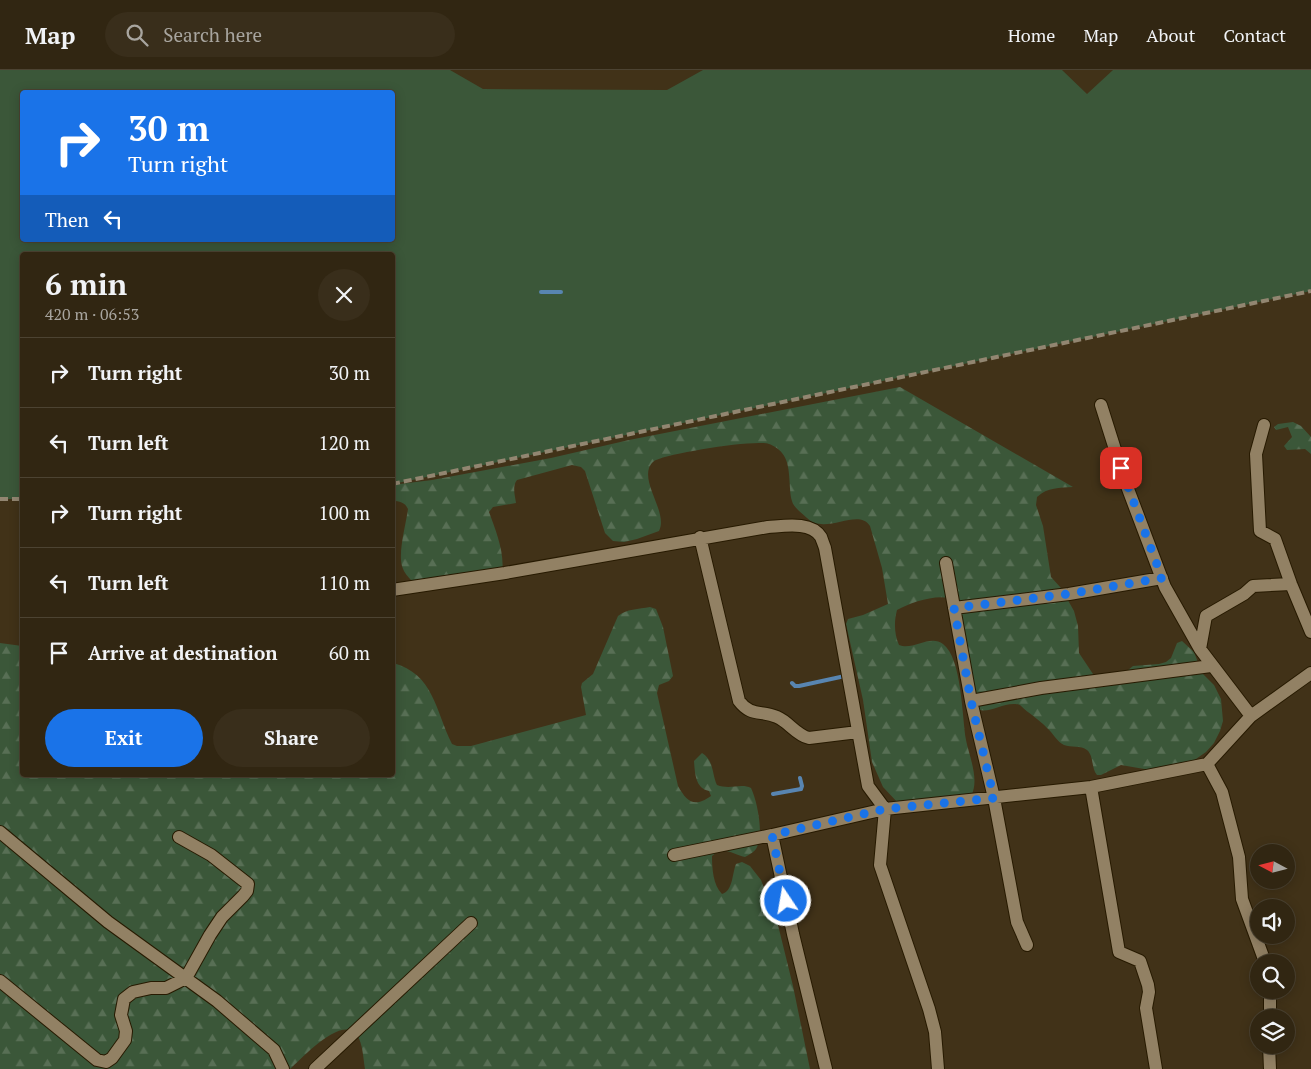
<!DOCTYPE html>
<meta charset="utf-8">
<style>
body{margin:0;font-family:"PT Serif",serif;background:#392e1b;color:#f1f3f6;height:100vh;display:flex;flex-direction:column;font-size:19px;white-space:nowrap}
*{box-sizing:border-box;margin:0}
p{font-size:16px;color:#a8a59f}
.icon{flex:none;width:28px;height:28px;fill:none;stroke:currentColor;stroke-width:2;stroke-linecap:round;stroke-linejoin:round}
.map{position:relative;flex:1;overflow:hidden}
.details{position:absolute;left:20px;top:182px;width:375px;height:525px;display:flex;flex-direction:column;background:#312612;border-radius:5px;box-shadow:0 2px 12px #0003,0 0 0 1px #4c4332}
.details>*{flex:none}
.top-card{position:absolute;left:20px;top:20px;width:375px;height:152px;border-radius:5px;box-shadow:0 2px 12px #0003,0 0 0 1px #4c4332;background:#1a73e8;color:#fff;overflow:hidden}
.needle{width:32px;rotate:277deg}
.buttons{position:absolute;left:1250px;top:774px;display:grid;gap:10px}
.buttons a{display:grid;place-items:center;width:45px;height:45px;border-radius:50%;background:#312612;box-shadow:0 2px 12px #0003,0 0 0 1px #4c4332;font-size:25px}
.pin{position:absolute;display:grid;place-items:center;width:42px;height:42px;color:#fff;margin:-21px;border-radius:10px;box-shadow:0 2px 8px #0006}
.me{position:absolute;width:55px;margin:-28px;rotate:348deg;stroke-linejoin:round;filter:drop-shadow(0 0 4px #0008)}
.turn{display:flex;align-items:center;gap:18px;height:105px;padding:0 25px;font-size:22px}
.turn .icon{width:65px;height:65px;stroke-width:2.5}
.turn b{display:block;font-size:35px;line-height:42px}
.then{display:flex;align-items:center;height:48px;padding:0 25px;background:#0003;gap:10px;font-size:19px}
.round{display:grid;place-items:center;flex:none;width:52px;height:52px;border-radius:26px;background:#392e1b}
.head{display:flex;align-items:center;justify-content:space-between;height:85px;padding:0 25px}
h1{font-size:30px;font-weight:700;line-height:38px}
.action{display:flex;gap:10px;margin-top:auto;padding:10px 25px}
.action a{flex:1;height:58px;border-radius:30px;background:#1a73e8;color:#fff;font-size:20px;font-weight:700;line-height:58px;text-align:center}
.action a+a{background:#392e1b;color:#f1f3f6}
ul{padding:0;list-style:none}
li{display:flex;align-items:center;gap:15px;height:70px;padding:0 25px;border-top:1px solid #4c4332}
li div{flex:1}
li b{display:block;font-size:19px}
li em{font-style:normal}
header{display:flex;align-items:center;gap:30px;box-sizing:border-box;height:70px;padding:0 25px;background:#312612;border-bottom:1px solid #4c4332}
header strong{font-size:24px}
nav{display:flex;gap:28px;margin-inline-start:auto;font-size:18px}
.search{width:350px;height:45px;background:#392e1b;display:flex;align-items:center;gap:12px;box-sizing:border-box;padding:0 18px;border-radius:28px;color:#a8a59f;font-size:19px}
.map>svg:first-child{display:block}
</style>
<header>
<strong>Map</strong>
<div class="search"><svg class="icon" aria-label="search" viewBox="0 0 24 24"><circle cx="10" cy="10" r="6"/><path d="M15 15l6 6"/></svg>Search here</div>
<nav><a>Home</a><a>Map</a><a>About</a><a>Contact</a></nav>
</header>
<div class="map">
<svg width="1311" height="999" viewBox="0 0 1311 999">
<defs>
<pattern id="forest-firs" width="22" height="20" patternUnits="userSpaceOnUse" patternTransform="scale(1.25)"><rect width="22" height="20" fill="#3b5739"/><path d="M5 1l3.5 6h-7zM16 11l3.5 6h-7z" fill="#586f55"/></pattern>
</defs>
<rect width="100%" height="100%" fill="#413218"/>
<path fill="#3b5739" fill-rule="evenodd" d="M0,0H450L483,19L667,20L703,0H1062L1087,24L1113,0H1311V221L393,414L392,185H22V429H0ZM22,22H392V170H22Z"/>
<path fill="url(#forest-firs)" d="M900,317L1073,417C1059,418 1048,417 1037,427L1036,435L1043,456L1051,507L1061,518L1074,541L1078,556L1079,583L1097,610L1122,605L1133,596L1159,594L1166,592L1171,588L1177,573L1182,571L1194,582L1202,603L1214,615L1221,629L1223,651L1220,661L1214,673L1206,682L1193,691L1150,700L1121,695L1101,705H1097C1091,698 1094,686 1087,680C1081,675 1071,678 1064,675C1057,672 1053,663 1047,658C1039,649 1029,644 1020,635C1005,630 990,645 976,639L951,556L952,533L948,528C933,525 910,533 897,540C894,551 894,564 899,575C913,581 930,564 943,574C962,588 962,647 966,670C969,686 980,710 971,726L899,734L883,717L872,692L863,630L846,554L848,549L863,545L888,534L882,498L870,456C858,437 825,466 807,448C802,443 793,437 792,431C788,418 792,394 782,383C780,380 773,375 769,374C755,369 671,383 656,390C653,391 650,395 649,398C643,416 668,444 659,461L637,469L624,472L613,471L605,463L585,401L581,397L572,395L517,410C512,416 515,426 516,433L493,437L489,442C496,461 505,483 502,503L414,513C409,508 404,503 402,496C398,482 406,454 408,439C405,432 399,431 393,431L392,415L432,410L551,388L629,370Z
M1293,352L1301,356L1311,367V384L1305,379L1287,380L1284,376L1292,367L1288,357L1276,360L1274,357L1278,354Z
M650,537L656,539L663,557L673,606L669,611L659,615L657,623L678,716C687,732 694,738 711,726L709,721C695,718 695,703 694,691L702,683C714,690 712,705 717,715C730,720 741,713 751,718C757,730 764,764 757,777C755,782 750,784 745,787C732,784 724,775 712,786C712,798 713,815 722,824C733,821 732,804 736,794L742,792L750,796L761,810L777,851L793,916L810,999H365C363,988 363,974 357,965C342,944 302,988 290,999H0V573L22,576V705H392L393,593C434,604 435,640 452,674L457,676H471L586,645L581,617L582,613L593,604L618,546C626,539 639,539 650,537Z"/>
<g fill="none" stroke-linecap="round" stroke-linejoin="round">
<path stroke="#5885b1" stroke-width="4" d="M541,222H561
M792,613L795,616H799L845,606
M773,724L801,719L802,716L800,708"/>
<defs>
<path id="minor" d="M1101,335L1125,411L1165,517L1200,579L1251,646
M1264,355L1256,384L1260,461L1275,469L1291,514L1311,562
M700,467L739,631C751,647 761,640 777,647C789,652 796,665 809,668L858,662
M946,493L971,631
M392,520L505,503L768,457C784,456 811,451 821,467C822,470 824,475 825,478L868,716L885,739L880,795L929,939L935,962L938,999
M954,538L1069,524L1162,508
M1200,579L1206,546L1244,524L1253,516L1291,514
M1207,694L1222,722L1239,787L1242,829L1265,892
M1091,717L1119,882L1140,891L1148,915L1149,922L1146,938L1156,999
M0,762L108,852L217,931L274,980L283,999
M772,765L793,864L826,999
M674,785L772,765L885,739L1091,717L1207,694L1251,646L1311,603
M1027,875L1017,852L994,728L971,631L1041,618L1211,596
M0,911L97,990L106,992L112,988L125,970L126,961L121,945L124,929L133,922L151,918H166L186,908L210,865L222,847L243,826L247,821L248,814L211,785L179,767
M1270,948V920
M1269,975L1270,999
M315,999L471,853"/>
</defs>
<use href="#minor" stroke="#271a01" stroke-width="14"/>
<use href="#minor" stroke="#928164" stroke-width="12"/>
<path stroke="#928671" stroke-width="4" stroke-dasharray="8 4" stroke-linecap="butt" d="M392,414L1311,221
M0,429H22"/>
</g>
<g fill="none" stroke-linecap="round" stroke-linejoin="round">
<path stroke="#1a73e8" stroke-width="9" stroke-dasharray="0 16.2" d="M786,831L772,765L885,739L994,728L971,631L954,538L1068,524L1162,508L1121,398"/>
</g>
</svg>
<div class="buttons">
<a><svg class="needle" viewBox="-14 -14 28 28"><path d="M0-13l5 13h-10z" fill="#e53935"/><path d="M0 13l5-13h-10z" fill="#a8a59f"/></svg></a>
<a><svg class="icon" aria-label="sound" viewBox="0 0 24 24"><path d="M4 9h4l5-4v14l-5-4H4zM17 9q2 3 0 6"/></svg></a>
<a><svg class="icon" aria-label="search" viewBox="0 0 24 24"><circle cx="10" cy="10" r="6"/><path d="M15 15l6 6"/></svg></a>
<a><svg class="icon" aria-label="layers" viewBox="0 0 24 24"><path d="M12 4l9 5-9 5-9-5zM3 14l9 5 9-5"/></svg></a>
</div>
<div class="pin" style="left:1121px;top:398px;background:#d93025"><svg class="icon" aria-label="arrive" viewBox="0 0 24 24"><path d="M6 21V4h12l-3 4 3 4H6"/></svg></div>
<svg class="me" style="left:786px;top:831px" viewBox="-20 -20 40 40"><circle r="17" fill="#1a73e8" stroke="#fff" stroke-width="3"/><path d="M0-11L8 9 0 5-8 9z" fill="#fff"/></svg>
<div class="top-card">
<div class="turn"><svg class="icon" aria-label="right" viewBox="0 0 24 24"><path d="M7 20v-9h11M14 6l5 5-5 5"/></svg><div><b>30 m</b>Turn right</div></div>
<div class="then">Then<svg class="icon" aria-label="left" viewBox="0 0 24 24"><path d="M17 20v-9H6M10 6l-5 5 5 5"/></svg></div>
</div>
<section class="details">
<div class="head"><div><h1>6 min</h1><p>420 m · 06:53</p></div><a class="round"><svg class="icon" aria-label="close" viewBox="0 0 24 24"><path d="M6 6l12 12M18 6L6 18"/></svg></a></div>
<ul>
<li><svg class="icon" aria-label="right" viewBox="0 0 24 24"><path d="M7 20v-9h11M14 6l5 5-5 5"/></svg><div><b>Turn right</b></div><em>30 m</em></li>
<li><svg class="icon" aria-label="left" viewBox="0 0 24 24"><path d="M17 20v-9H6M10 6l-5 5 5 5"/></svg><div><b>Turn left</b></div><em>120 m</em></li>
<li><svg class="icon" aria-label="right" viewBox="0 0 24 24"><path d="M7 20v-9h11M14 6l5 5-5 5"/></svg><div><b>Turn right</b></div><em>100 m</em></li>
<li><svg class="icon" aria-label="left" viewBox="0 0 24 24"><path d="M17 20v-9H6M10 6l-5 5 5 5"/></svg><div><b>Turn left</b></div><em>110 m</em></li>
<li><svg class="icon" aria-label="arrive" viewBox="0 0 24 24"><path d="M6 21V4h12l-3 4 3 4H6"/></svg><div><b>Arrive at destination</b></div><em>60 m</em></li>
</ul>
<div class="action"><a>Exit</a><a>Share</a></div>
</section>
</div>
